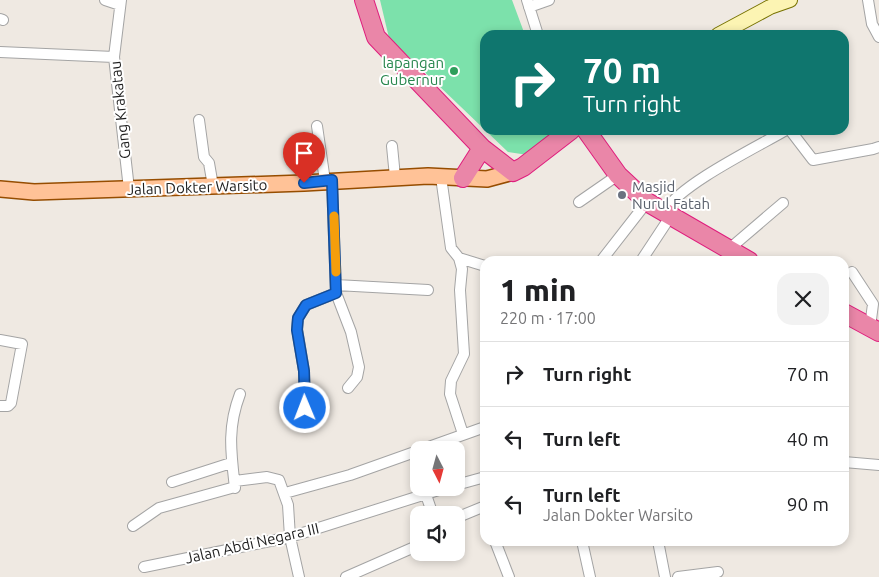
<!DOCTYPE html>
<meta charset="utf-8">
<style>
body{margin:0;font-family:Ubuntu,sans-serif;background:#f2f2f2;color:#202124;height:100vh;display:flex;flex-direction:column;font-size:19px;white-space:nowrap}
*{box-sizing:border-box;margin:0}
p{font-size:16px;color:#757577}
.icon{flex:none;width:28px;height:28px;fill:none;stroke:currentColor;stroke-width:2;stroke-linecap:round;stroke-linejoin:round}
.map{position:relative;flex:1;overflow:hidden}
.side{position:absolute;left:480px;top:256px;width:369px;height:290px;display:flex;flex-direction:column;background:#fff;border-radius:15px;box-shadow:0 2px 8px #0003}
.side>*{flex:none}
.hud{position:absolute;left:480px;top:30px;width:369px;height:105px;border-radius:15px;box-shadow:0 2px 8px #0003;background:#0f766e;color:#fff;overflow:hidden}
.needle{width:32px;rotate:174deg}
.buttons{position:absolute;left:410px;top:441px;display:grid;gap:10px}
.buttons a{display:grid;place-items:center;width:55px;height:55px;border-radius:10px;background:#fff;box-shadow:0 2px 8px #0003;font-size:25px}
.pin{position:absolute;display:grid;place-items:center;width:42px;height:42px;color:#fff;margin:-51px -21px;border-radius:50% 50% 50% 0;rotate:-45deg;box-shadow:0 0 5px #0007}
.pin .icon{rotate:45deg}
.me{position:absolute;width:55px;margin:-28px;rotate:359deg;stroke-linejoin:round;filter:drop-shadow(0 0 4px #0008)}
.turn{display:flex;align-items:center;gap:18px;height:105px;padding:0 20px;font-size:22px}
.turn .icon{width:65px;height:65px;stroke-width:2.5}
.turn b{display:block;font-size:35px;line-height:42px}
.round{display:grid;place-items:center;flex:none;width:52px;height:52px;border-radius:15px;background:#f2f2f2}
.summary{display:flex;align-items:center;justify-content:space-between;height:85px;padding:0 20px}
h1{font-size:30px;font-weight:800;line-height:38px}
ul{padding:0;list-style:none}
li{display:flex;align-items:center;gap:15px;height:65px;padding:0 20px;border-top:1px solid #e0e0e0}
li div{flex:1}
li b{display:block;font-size:19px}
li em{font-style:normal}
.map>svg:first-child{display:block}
</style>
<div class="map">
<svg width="879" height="577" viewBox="0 0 879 577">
<rect width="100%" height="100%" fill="#efe9e2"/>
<path fill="#7ce1ab" d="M380,0H512L525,35H485V130H548L549,141L528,155L508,152L389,38Z"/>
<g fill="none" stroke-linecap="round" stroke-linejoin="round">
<defs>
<path id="street" d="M105,0L120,5
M121,0L114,57L129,189
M527,0L538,35
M868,0L872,24L879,37
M529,7L549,0
M0,19L3,20
M0,52L114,57
M199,120L204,157L209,163L213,186
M317,126L325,181
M790,130L813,160L873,149L879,147
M392,146L395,177
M441,177L451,248L459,258L462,269L460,290L464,354L451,381L450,394L463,434
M332,180L336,293L351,332L359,367L357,377L348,388
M579,202L618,175
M666,210C681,184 757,147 786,130
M728,250L783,203
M459,258L485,266
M601,261L647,202
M641,261L672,214
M852,272L873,304L870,327
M336,285L428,290
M0,340L22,344L11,403L8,406H0
M305,408L304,371L297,329L298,318L306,305L336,293
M844,462L879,465
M235,481L267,477L279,480L288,505L290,537L299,577
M172,482L231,463
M456,485L485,477
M235,488C231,453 227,428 240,394
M425,492L433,515
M285,493L350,475L485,427
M456,518L485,506
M133,526L159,508L235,487
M495,541L509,577
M582,541L590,577
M658,541L665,577
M144,567L290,537L445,488
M346,577L419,545
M678,577L718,572"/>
<path id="secondary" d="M718,35L770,7L790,0"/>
<path id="primary" d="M0,189L34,192L304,183L428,176L487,179L513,172"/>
<path id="highway" d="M364,0L376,37L482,148L513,172L523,167L571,130
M586,130L618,175L647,202L749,261
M463,178L482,148
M844,313L879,332"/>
</defs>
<use href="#street" stroke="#a4a4a4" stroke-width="12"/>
<use href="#secondary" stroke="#777200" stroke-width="16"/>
<use href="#primary" stroke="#964d00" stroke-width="18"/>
<use href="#highway" stroke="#df1d7d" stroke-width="20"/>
<use href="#street" stroke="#fff" stroke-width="10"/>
<use href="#secondary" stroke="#fcf4b3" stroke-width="14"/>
<use href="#primary" stroke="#ffc297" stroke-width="15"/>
<use href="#highway" stroke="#ea86a8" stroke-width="18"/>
</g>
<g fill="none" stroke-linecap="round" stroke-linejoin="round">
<defs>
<path id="route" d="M304,183L332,180L336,293L306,305L298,318L297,330L304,371L305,408"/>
</defs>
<use href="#route" stroke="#114b97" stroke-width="12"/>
<use href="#route" stroke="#1a73e8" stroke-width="9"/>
<path stroke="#f59e0b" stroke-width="9" d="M334,216L336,272"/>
</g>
<circle fill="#2e9e5b" stroke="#fff" stroke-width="2" cx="454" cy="71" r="5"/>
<circle fill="#6b7280" stroke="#fff" stroke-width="2" cx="622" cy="195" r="5"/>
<g text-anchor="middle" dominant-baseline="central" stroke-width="4" stroke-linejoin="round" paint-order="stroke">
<g font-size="15" fill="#27864d" stroke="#fff" text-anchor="end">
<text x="444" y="62">lapangan<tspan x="444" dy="17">Gubernur</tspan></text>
</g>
<g font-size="15" fill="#1d1d1d" stroke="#fff">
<text transform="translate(120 110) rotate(-96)">Gang Krakatau</text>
<text transform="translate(197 187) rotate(-2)">Jalan Dokter Warsito</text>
<text transform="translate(252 543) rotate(-13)">Jalan Abdi Negara III</text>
</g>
<g font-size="15" fill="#5b616d" stroke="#fff" text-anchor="start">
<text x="632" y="186">Masjid<tspan x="632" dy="17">Nurul Fatah</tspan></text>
</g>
</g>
</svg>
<div class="buttons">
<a><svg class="needle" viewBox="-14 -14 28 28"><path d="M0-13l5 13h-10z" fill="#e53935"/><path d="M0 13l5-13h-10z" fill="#757577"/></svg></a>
<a><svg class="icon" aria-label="sound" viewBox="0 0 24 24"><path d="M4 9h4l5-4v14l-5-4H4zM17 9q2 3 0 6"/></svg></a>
</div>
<div class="pin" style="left:304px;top:183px;background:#d93025"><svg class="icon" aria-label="arrive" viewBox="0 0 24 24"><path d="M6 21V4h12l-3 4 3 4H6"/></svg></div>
<svg class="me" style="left:305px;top:408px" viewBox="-20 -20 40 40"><circle r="17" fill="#1a73e8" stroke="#fff" stroke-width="3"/><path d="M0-11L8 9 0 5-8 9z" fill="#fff"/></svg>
<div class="hud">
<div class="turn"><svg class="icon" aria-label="right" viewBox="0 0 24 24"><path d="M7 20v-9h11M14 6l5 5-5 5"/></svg><div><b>70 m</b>Turn right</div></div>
</div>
<section class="side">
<div class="summary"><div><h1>1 min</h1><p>220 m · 17:00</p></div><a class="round"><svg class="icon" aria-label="close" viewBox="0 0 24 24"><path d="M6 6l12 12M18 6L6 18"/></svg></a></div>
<ul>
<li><svg class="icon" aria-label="right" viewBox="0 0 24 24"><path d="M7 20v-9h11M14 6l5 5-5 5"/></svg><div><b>Turn right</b></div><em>70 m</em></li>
<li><svg class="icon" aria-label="left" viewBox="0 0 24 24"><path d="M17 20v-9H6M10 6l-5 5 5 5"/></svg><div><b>Turn left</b></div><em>40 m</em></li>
<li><svg class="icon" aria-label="left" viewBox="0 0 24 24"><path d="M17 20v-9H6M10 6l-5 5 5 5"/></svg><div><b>Turn left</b><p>Jalan Dokter Warsito</p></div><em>90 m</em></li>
</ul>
</section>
</div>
